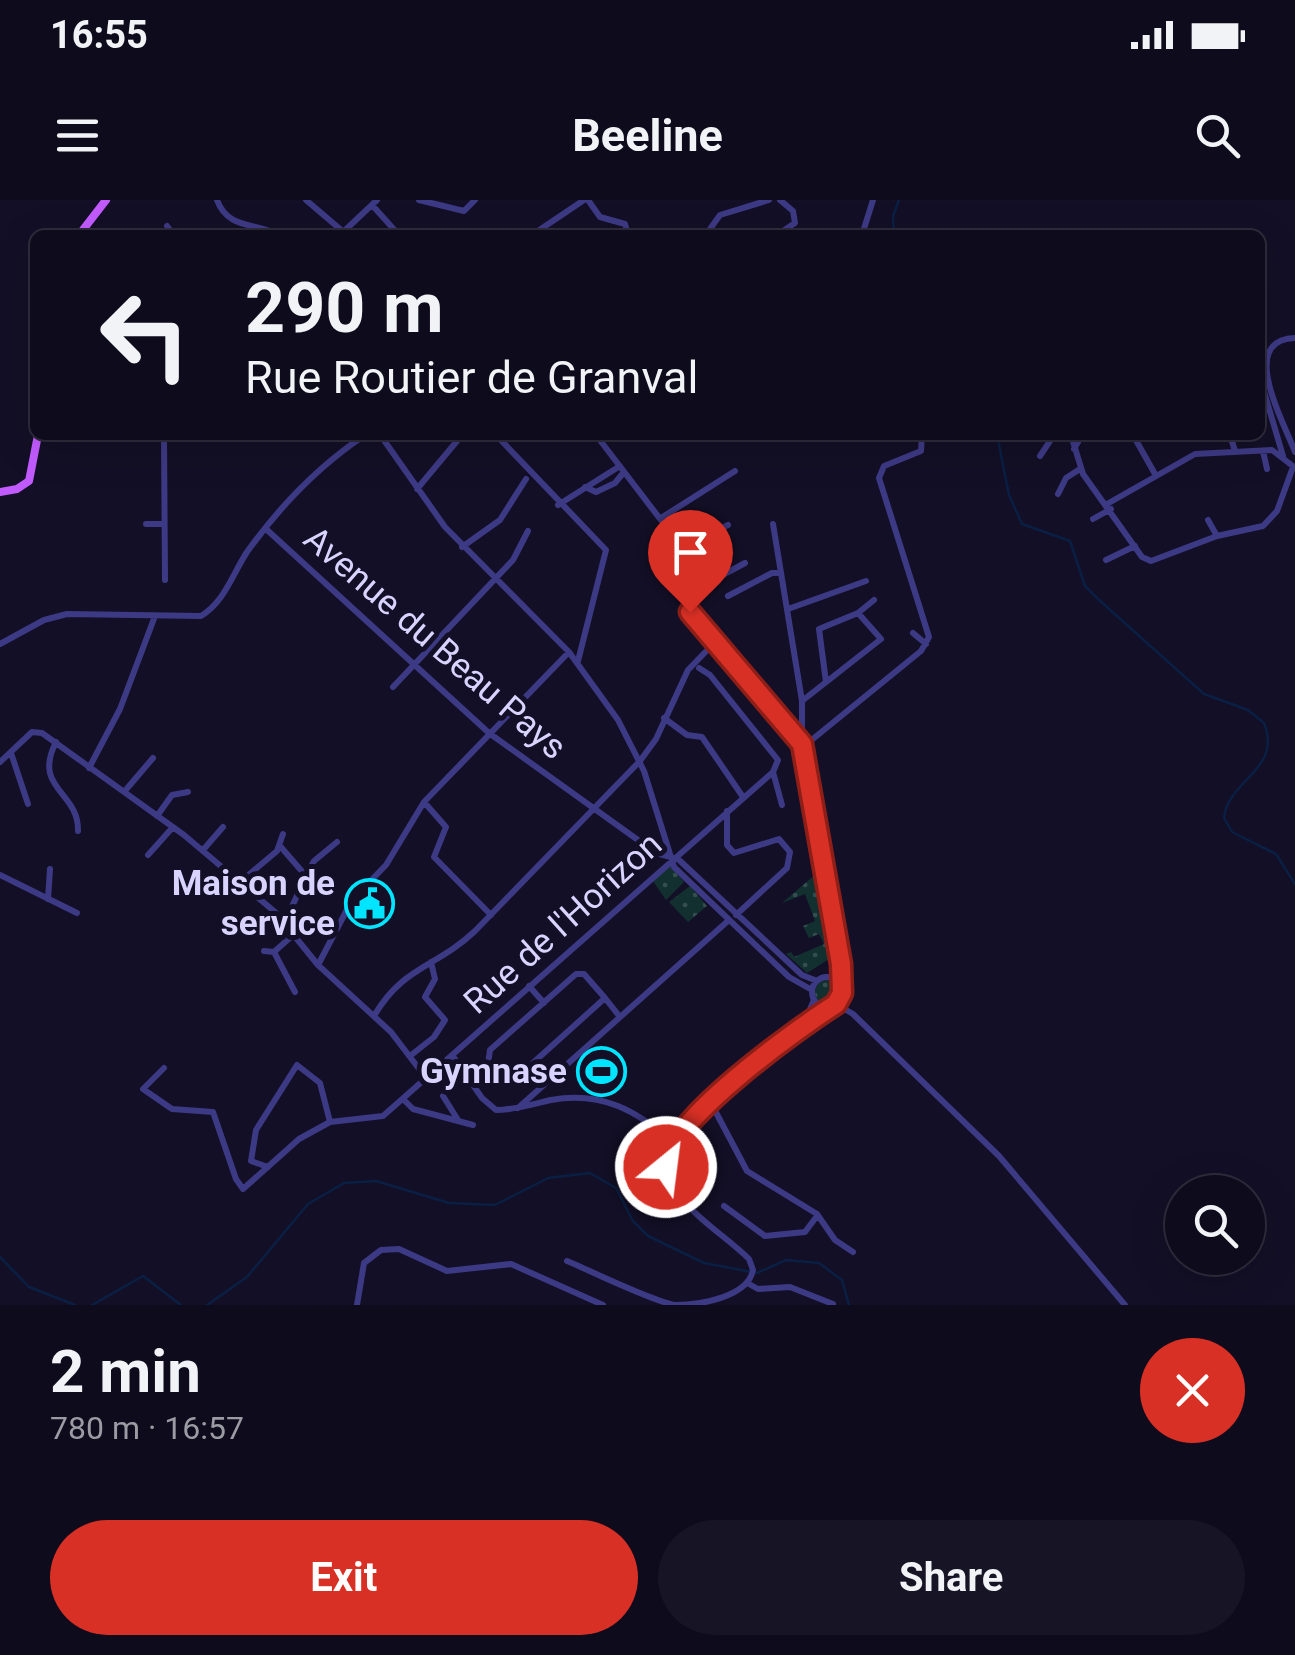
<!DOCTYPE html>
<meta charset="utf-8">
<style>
body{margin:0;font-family:Roboto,sans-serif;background:#171425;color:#f1f3f6;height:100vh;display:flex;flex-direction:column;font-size:38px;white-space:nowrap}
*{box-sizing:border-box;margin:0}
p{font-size:32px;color:#9b9ba3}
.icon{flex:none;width:55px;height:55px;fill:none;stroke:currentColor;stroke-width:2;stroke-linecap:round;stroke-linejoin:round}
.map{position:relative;height:1105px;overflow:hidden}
.details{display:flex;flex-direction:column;background:#0e0b1c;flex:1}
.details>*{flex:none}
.banner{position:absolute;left:30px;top:30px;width:1235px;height:210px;border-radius:15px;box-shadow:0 10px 40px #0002,0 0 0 2px #2e2b3b;background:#0e0b1c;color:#f1f3f6;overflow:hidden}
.controls{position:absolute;left:1165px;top:975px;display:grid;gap:20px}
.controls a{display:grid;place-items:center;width:100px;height:100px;border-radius:50%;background:#0e0b1c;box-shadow:0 10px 40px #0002,0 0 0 2px #2e2b3b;font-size:50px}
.pin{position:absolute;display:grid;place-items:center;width:85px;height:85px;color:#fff;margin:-102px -42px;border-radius:50% 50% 50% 0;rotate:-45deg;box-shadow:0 0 10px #0007}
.pin .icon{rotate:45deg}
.me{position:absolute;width:110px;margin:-55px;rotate:29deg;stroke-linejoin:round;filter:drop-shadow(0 0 8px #0008)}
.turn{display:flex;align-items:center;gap:35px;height:210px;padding:0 50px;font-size:45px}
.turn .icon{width:130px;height:130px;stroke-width:2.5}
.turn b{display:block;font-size:70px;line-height:85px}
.round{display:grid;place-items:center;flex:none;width:105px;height:105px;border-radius:52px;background:#171425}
.headline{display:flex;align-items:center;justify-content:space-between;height:170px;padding:0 50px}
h1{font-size:60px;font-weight:700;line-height:75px}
.button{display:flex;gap:20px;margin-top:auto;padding:20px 50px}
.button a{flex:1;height:115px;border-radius:60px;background:#d93025;color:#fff;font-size:40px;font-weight:700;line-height:115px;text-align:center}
.button a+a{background:#171425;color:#f1f3f6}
.status{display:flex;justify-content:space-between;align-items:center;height:70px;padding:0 50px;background:#0e0b1c;direction:ltr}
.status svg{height:28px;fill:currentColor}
header{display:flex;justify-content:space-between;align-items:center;height:130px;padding:0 50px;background:#0e0b1c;font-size:45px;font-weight:700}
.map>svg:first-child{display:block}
</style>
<div class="status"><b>16:55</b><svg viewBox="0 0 49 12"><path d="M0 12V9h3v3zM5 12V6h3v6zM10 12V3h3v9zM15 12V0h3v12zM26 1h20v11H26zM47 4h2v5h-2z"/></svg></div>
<header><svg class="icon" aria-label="menu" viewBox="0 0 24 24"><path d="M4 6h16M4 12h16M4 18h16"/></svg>Beeline<svg class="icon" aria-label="search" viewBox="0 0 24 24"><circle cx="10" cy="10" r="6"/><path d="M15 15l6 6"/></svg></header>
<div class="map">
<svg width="1295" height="1105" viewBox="0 0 1295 1105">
<defs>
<pattern id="grass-dots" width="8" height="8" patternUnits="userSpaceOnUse" patternTransform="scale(2.5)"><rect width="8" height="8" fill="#12302f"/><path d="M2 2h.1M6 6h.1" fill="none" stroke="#344d4e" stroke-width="1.8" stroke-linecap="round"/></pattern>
</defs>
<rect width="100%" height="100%" fill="#130f26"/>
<path fill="url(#grass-dots)" d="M670,666L684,682L666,700L653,681Z
M817,673L829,759L807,773L786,754L791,752L794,757L824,744L819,734L809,738L803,726L815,721L805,694L782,703Z
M690,686L707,706L688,722L669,702Z
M815 792a12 12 0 1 1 24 0a12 12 0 1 1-24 0Z"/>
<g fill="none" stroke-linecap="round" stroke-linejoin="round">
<path stroke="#0a1f44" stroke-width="2.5" d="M894,35L893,16L899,0
M997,235L1009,295L1022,324L1070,341L1085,386L1098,399L1204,494L1248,510L1264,523C1283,570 1228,579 1224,618L1232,632L1276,654L1295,684
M0,1057L29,1087L75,1105
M92,1105L143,1076L181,1105
M207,1105L247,1077L308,1004L344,983L376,981L449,1003L495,1005L548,978L590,973L616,988L633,1021L648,1036L704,1063L757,1073L786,1060L819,1063L842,1080L849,1105"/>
<path stroke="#3d3a85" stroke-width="6" d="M217,0C228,30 256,22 279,35
M306,0L347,35
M419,0L464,11L475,0
M588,0L600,17L625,24L628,35
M372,5L399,35
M167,26L174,35
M710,29L720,15L769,0
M340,35L377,0
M532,35L584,0
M777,35L795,23L793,11L780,0
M862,35L873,0
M1295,138C1237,140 1284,222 1295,252
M1260,178L1283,256
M164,235L165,380
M496,235L606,350L578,461
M596,235L680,345L682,397L689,412L802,544L841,788
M1071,235L1083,274L1142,357L1151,361L1217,336L1263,326L1277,311L1293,267
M1133,235L1155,274
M1230,235L1235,251
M381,236L445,327L569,452L618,520L644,571L674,667L789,777L812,790
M1074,249L1082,235
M1263,251L1267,269
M1040,256L1054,235
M585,287L596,292L615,283L624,272
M417,289L462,235
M1058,294L1066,278L1080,269
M1107,304L1195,254L1272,250L1294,267
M558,305L620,266
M661,318L735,271
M1093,319L1111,309
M1208,320L1217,336
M146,324H164
M773,324L802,501V543
M266,329L489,533L656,653L678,659L802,775L817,781
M462,347L500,320L526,279
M682,347L728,325
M1106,360L1135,346
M728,396L772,373H781
M682,397L745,363
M788,409L866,381
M913,433L926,444
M0,444L44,420L67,414L201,416C225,401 232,375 247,352C280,306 317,267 365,235
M826,482L819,429L858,413L874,400
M393,487L513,360L528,331
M802,501L881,439L858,413
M664,518L687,535L702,537L743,597
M56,542C32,589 79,591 78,631
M803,547L921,451L929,437L879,278L884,266L921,251L922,235
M11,553L28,604
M0,562L32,532L42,533L184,635L275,712L318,765L391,832L426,878
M89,568L120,509L155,416
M773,572L782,605
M124,592L153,558
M424,602L446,627L434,657L491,715
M727,611V645L734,653L779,639L790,652L787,668L736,715
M157,616L172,595L188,592
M280,646L306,676L284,724
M203,650L223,627
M148,655L173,627
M0,675L77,713
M306,676L314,661L337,642
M239,683L277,651L283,634
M48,699L50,669
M293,735L274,752L295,792
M264,751L274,752
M318,765L352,700L386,665L424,602L569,452
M812 792a15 15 0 1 1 30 0a15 15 0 1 1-30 0Z
M529,786L544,803
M605,798L584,774H576L490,850L488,864L502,880H514L605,798L620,817
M836,804L853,814L999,956L1125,1105
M374,816C403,766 436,768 475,731L640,561L656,539L688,470L717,440
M804,823L814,800
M452,855L482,898L496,910C515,910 533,904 551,900C601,891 637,910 673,943
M410,856L434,837L445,820L425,797L435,779L431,762
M164,868L143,889L172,909L213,912L236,979L243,989L299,939L330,922L383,916L773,572L778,560L710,475L699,468
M443,896L458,920
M403,899L413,909L473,925
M711,903L747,971L817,1014L835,1040L853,1052
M518,908L729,720
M268,967L251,961L256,930L297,865L320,883L330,922
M724,1006L765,1036L805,1032L817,1016
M567,1061C591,1071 654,1102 675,1105C700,1105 748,1097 753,1070L749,1059C721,1031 677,1009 667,969C655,926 801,830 832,806
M749,1084L758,1089L790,1087L833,1104
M357,1105L364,1063L381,1050L399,1049L447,1071L511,1064L603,1105"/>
<path stroke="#c25bff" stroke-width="8" d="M79,35L106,0
M0,292L17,289L29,281L38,235"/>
</g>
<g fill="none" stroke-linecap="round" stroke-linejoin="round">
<defs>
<path id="route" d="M666,967C662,925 800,827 836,804L842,793L841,764L802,544L690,412"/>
</defs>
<use href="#route" stroke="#8d1f18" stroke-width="25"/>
<use href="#route" stroke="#d93025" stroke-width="18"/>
</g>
<defs>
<symbol id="civic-ring" viewBox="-11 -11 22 22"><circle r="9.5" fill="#130f26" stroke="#00e5ff" stroke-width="1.5"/><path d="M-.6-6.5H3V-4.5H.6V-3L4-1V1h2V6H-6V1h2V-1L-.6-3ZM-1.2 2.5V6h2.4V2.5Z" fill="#00e5ff"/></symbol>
<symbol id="stadium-ring" viewBox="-11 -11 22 22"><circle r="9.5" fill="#130f26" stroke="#00e5ff" stroke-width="1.5"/><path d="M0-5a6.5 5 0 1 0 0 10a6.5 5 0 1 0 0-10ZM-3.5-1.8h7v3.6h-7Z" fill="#00e5ff"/></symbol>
</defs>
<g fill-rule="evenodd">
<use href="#civic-ring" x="342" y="676" width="55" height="55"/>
<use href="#stadium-ring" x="574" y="844" width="55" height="55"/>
</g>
<g text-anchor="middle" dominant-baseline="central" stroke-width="10" stroke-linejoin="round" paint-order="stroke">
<g font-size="35" fill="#d9d4ff" stroke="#130f26">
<text transform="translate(435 443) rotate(41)">Avenue du Beau Pays</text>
<text transform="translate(563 723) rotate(-42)">Rue de l'Horizon</text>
</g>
<g font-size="35" font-weight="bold" fill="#d9d4ff" stroke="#130f26" text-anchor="end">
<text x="335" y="683">Maison de<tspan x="335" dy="40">service</tspan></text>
<text x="567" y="871">Gymnase</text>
</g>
</g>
</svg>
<div class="controls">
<a><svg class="icon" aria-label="search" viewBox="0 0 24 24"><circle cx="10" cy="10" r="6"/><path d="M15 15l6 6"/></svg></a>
</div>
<div class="pin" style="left:690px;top:412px;background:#d93025"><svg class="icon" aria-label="arrive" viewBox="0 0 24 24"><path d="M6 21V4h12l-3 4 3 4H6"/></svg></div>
<svg class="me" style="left:666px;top:967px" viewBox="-20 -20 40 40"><circle r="17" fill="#d93025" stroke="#fff" stroke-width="3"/><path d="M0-11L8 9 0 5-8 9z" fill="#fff"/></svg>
<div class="banner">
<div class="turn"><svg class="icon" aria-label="left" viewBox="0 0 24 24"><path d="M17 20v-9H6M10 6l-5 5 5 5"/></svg><div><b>290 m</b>Rue Routier de Granval</div></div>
</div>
</div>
<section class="details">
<div class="headline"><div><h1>2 min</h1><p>780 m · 16:57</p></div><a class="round" style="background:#d93025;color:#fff"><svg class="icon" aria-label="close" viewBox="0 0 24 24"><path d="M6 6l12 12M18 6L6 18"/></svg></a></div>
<div class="button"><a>Exit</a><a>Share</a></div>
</section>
